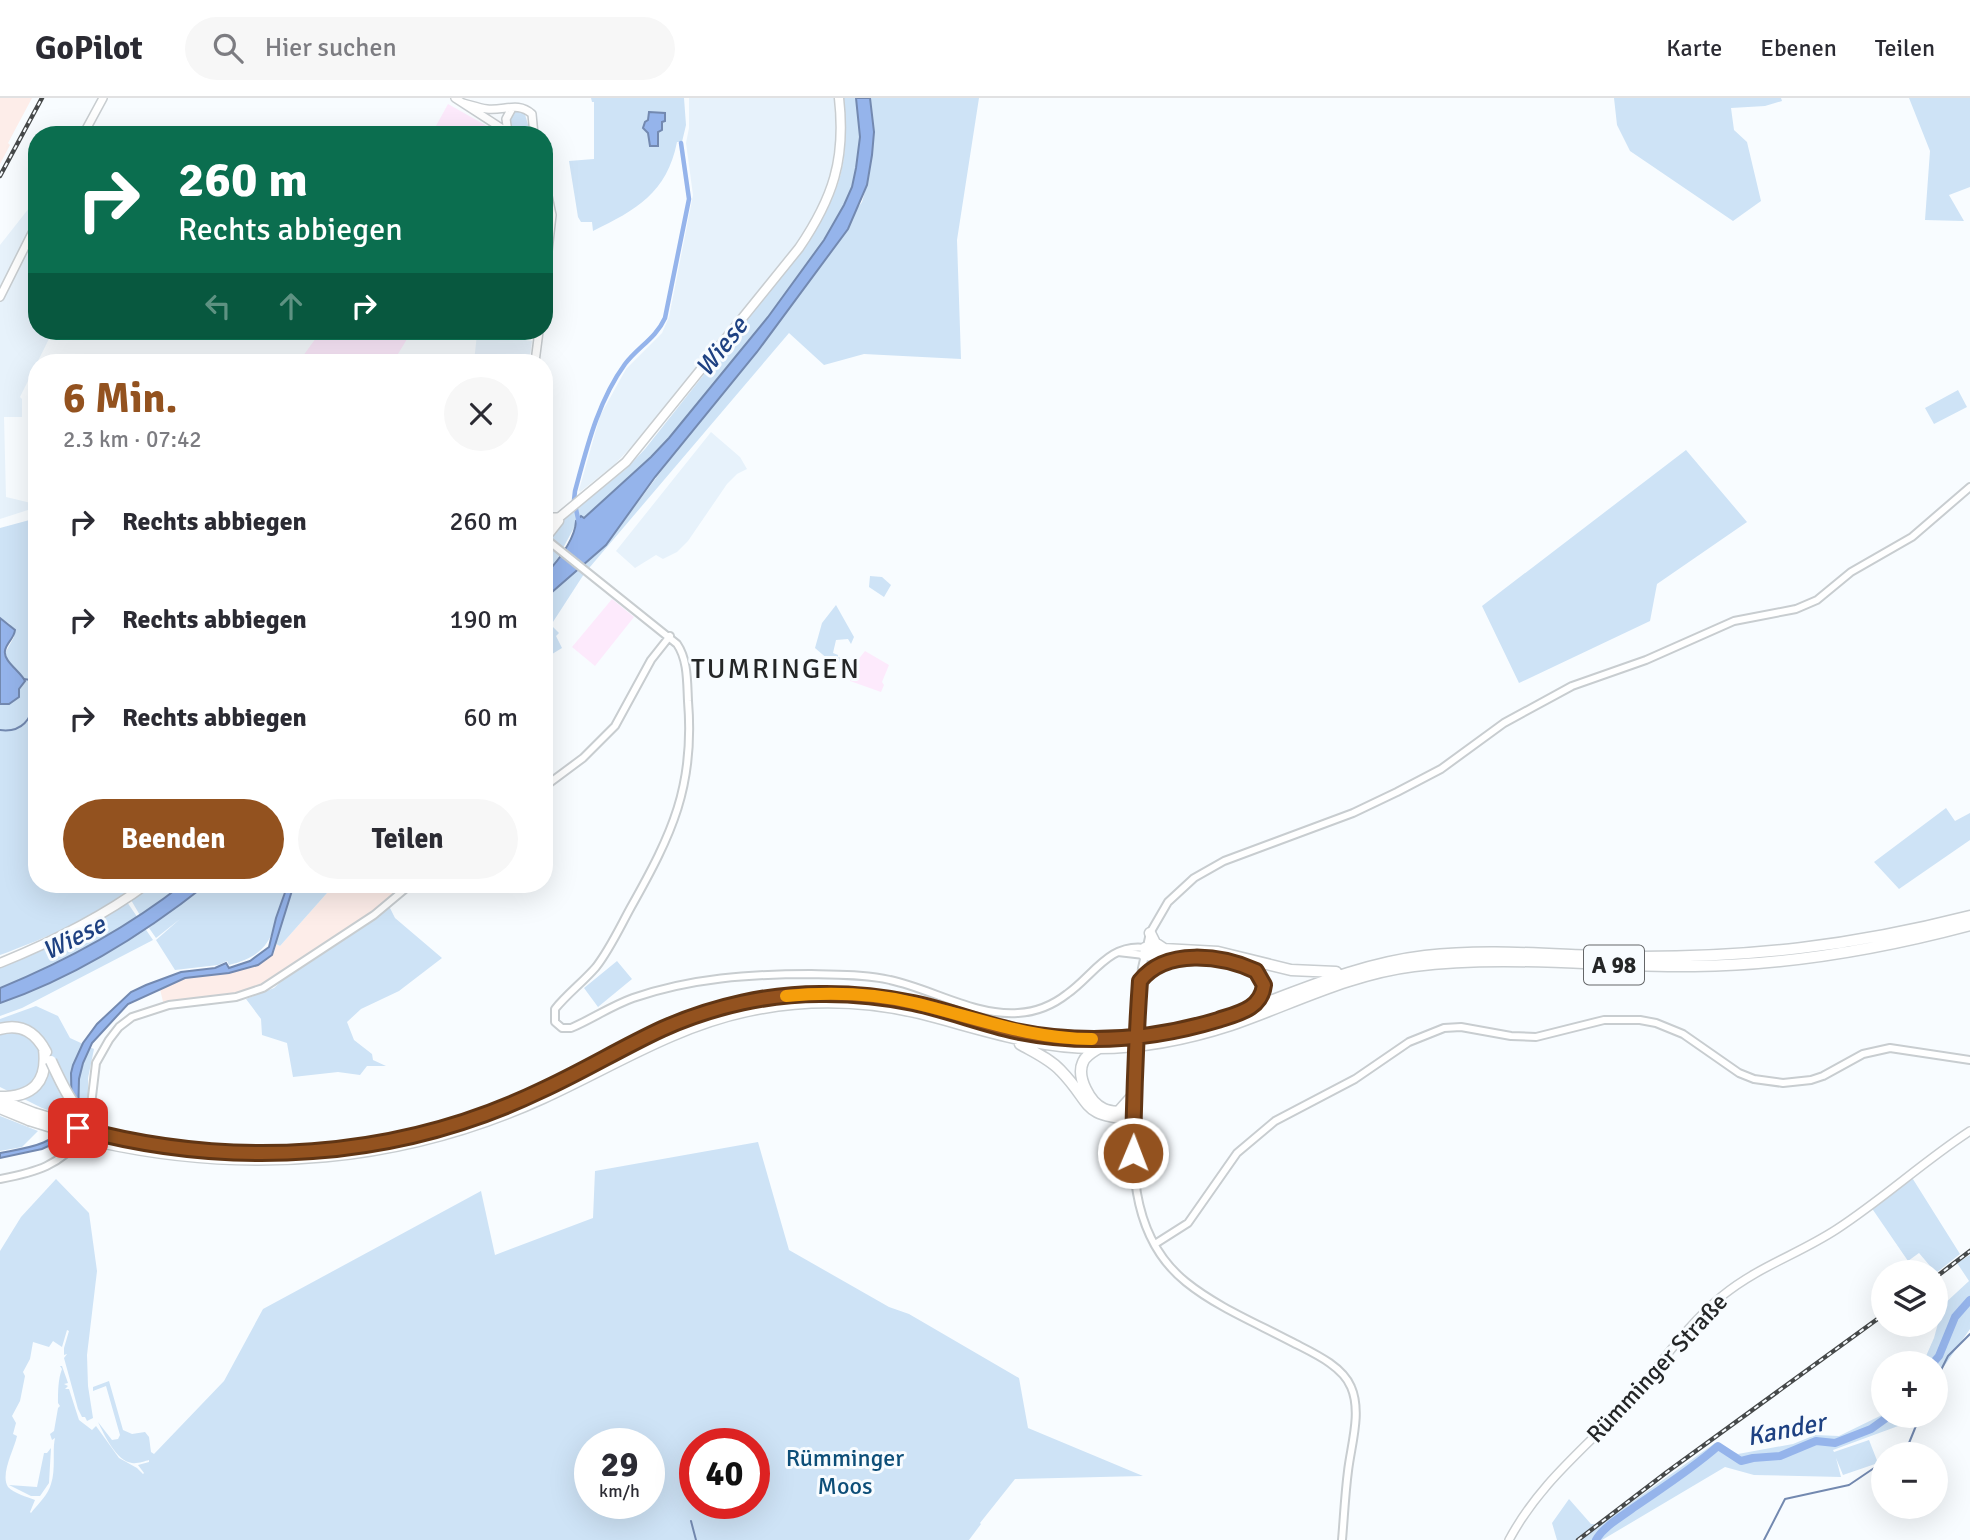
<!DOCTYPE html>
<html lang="de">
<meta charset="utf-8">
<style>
body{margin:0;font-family:Signika,sans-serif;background:#f7f7f7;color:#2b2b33;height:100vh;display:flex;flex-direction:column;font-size:26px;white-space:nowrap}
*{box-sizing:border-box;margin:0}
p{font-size:23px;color:#7c7c81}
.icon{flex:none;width:38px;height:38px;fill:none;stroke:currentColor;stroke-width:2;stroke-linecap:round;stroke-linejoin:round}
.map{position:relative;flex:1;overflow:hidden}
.side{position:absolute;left:28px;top:256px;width:525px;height:539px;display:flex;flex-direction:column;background:#fff;border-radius:28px;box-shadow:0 7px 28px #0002}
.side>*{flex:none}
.top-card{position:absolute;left:28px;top:28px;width:525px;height:214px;border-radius:28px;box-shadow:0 7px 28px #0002;background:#0b6e4f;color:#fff;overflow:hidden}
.controls{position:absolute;left:1871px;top:1162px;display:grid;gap:14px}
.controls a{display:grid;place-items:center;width:77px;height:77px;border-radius:50%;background:#fff;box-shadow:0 7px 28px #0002;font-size:35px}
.speed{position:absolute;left:574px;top:1330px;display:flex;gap:14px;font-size:35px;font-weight:700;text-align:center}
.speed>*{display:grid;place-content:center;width:91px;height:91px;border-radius:50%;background:#fff;box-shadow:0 7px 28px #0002;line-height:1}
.speed small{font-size:18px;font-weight:400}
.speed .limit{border:10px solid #d22;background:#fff;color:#111}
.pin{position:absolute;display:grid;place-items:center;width:60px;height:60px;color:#fff;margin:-30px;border-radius:14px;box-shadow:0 4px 10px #0006}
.me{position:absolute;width:77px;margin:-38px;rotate:1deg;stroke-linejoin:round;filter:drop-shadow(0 0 5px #0008)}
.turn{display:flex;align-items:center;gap:24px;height:147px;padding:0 35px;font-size:32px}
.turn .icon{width:91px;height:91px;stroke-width:2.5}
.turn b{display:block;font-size:49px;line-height:60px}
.lanes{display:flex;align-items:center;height:66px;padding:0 35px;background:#0003;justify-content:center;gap:35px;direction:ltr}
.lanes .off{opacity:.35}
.round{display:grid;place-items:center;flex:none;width:74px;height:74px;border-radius:37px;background:#f7f7f7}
.head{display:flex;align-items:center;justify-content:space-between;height:119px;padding:0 35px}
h1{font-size:42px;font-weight:800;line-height:52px;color:#93521f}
.primary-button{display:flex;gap:14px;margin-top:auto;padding:14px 35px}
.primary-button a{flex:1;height:80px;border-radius:42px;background:#93521f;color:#fff;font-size:28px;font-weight:800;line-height:80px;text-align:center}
.primary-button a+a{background:#f7f7f7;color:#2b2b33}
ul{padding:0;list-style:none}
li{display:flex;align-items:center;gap:21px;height:98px;padding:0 35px}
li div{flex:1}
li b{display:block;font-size:26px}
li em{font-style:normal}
header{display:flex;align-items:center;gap:42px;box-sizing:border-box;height:98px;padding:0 35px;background:#fff;border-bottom:2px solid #e1e1e2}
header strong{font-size:33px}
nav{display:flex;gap:38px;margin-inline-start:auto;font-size:24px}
.search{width:490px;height:63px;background:#f7f7f7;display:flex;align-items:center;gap:18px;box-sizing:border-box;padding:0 24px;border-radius:38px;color:#7c7c81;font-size:26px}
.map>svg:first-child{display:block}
</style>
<header>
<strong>GoPilot</strong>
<div class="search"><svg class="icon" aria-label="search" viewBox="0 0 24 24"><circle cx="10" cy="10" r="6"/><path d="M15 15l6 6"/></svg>Hier suchen</div>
<nav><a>Karte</a><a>Ebenen</a><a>Teilen</a></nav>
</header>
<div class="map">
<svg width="1970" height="1442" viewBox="0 0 1970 1442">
<rect width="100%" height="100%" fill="#f8fcff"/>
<path fill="#e7f2fb" d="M689,0H834L836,40L830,79L826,93L801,141L657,322L614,367L580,394L579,392L600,318L626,271L662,235L669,219L693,97L686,45L689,30Z
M37,100V233H53L20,299L22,301V319H4L6,399L31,405V411L0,421V147Z
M477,236L532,243L529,264H474Z
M711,334L740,359L747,371L737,376L727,386L688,443L677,454L663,461L656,457L635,470L616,453Z"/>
<path fill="#fdede9" d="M0,0H32L8,45L10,47L0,66Z
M317,786H411L374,817L281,880L243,897L164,908L160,891L185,880L229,875L266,862L274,855L276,846L280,848L327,795Z"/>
<path fill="#fdeafc" d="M448,6L503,37H431Z
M321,233H412L393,264H294L303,258Z
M612,501L634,519L595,568L572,549Z
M865,553L889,567L882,584L884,587L881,594L850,583L857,563Z"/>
<path fill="#cee3f6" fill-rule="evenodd" d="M591,0H684L686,27L682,44H677C667,95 636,112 593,133L592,124H581L578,119L569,63L594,61V4H592Z
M844,0H856L860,39L856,70L852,89L844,107L824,142L768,219L669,340L651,359L583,421L577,424L554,467L544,478V450L560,425L626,371L645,351L808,145C842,90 849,65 844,0Z
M870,0H979L957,142L961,261L864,256L824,267L789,235L584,476L551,527L559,535L556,538L562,550L544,561V501L606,447L862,104C873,69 874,36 870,0Z
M1614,0H1781L1782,3L1765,8L1731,10L1734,32L1747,44L1761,103L1733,123L1630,53L1617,27Z
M1909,0H1970V89L1949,97L1964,123L1925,122L1930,53Z
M516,10L524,13L531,37H520L509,27L510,15Z
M1958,292L1967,309L1934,326L1925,310Z
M1686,352L1747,424L1657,486L1650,523L1519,585L1482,508Z
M37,420V786H137C102,816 44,841 0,857V606H9L25,583L4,557L14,539L10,526L0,520V430Z
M870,478L882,479L891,487L884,499L869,489Z
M836,507L854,539L851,546L848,541L836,542L833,555L838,557V559L847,562V565L829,562L815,550L822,525Z
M1946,710L1955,723L1970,715V742L1899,791L1874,764Z
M152,786H182L141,819L131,802Z
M207,786H287C272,827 279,855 229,867L227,863L218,867L175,872L156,842L180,821L156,840L149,830Z
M294,786H317L327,795L280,848L276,846L284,812Z
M127,804L153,842L22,910L0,918V868Z
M388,806L395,820L442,860L399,893L361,911L347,924L354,942L372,956L373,962L386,968H367L360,977L338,974L293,979L287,945L262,937L261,921L246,901L274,890L300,866Z
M617,863L632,881L598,909L584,890Z
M36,908L58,918L70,940L94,951L88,980V1008L82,1024L42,1010L0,989V921Z
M0,1018L38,1033L22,1049L0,1053Z
M758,1044L789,1152L889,1209L909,1216L1019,1280L1028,1330L1143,1378L1015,1381L980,1425L981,1426L969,1442H0V1153L21,1119L56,1081L89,1115L97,1173L87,1257L88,1288L93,1320L87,1323L85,1319H82L78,1311L64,1260L67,1256L64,1257V1250L69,1233L67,1232L62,1249L53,1243L49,1249L33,1244L30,1261L23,1274L25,1278L20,1303L12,1318L16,1325L13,1336L17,1338C14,1352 0,1376 8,1389C14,1395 27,1399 35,1402L30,1414L31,1415C38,1406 48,1397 51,1386C56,1371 52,1353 55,1340L52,1342L50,1336L54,1333L58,1310L60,1308L58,1305C58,1294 58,1281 62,1271L60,1268H62L68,1285L64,1286L68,1288L65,1291H69L79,1322L92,1332L96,1328L119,1360L137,1370L143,1376L144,1375L138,1367L149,1364V1362C145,1363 137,1366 132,1365C116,1363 104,1336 98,1324L112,1342L118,1341L120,1337L106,1288L93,1293V1289L109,1283L123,1332L132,1336L145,1334L149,1339L151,1354L154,1356L224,1283L263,1211L481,1093L495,1157L593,1120L595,1073ZM590,1346H649V1405H590ZM695,1346H754V1405H695Z
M1911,1078L1960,1156L1936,1175L1919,1155L1908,1163L1871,1109Z
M1970,1157V1231L1936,1280V1265H1923L1934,1240L1943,1207L1969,1183L1957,1165Z
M1883,1310V1318H1913L1909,1324L1833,1352L1834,1354L1869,1342L1878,1365L1843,1377L1836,1360L1841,1379L1754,1377L1725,1369L1602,1442H1557L1552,1425L1569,1401L1591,1426H1601L1715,1345L1738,1356L1793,1346L1815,1337L1839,1338L1882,1317Z
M51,1350L49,1385L40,1398H31L9,1387L37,1389L44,1355H47Z"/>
<path fill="#95b4eb" stroke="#7389b0" stroke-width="2" d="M856,0H870L874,34L872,57L867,87L848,131L757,254L655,379L606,447L544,501V478C557,464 575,441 576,423L581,418L584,420L651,359L669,340L768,219L824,142L844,107L852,89L856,70L860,39Z
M649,14L665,15V23L662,24V32L658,34V48H650L648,35L643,30L645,24L648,22Z
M0,520L15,532C14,541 6,545 5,553C3,563 21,574 25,583L19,591V599L9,606H0Z
M183,786H207C144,836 76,879 0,905V890C66,863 127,830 183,786Z
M288,786H294L272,857L258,867L229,875L185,880L128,906L92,945L83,965L79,981L78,1020L74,1032L64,1041L42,1051L0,1060V1055C31,1049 51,1048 72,1022L71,975L73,967L83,945L97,926L131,894L146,887L181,874L215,870L226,865L229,870L250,863L269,849L276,820Z"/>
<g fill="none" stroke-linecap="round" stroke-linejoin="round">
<path stroke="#7389b0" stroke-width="2" d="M24,581L37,583
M0,632C23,635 30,621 37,602
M1936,1282L1948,1258L1970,1236
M1895,1356L1909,1345L1920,1318
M691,1423L696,1442
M1764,1442L1785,1401L1849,1387L1883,1364"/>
<path stroke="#95b4eb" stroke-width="4.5" d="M579,425L574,402L575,393C587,349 598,303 625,266C638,249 656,240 665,220L689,101L681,45"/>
<path stroke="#95b4eb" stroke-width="8" d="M1933,1265L1939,1258L1955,1219L1970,1202
M1596,1442C1603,1429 1621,1419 1633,1410C1662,1390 1692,1371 1718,1348L1741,1363L1753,1360L1780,1358L1816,1343L1835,1345L1871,1331L1889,1318"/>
<defs>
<path id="tertiary" d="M546,441L677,546C688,562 687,584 688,603C695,688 672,736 631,809C620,829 610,851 596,869C583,884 567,896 555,911V924L562,930H571C592,921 611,908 633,900C691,880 750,876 811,876C837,877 865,876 890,882C932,891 974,918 1018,915C1035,914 1053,907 1067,896C1093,878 1109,845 1145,850
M544,689L583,660L615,628L651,562L670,538
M1118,854L1144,857
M1138,921L1142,870L1150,835L1168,804L1194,780L1224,763L1353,715L1397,694L1441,671L1504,625L1572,588L1646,562L1734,523L1796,511L1817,502L1851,474L1912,439L1970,389
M1136,965C1133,1039 1120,1131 1186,1184C1217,1209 1256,1225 1292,1244C1311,1254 1342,1267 1351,1289C1362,1314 1351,1347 1348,1373C1345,1396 1344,1419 1342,1442
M89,1024L96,965L109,942L119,929L132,919L169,907L236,899L263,890L374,817L411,786
M0,1081C37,1074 59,1068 84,1037
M1155,1146L1188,1125L1237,1055L1275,1023L1355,981L1409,944L1444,930L1461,929L1511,938L1536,939L1604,922H1640L1656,925L1683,936L1739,975L1754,981L1783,985L1811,982L1823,978L1863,956L1890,950L1970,962"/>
<path id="secondary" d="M455,0L512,37
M463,5C471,7 479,10 487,11C504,13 518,3 532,16L534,37
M508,34L506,21L512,10
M83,37L103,0
M544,79L552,117L544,189
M0,199L37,125
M535,264L539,233
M544,419H559
M1509,1442C1538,1388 1578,1356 1620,1313C1655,1276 1682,1231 1722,1198C1759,1168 1799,1156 1837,1131C1883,1101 1924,1063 1970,1033"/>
<path id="primary" d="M544,432L626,364L799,150C833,100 846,61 839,0
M544,442L559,423
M0,865C52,844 102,819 147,786"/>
<path id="motorway" d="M1150,835L1155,845L1164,851
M1145,850L1218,854L1291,872L1336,874
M1144,857L1217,862L1256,873L1264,887L1261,898L1254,908
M1140,883L1154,869L1173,863
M0,931C22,925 36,935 46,954
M1020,946C1034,954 1050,961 1061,973C1093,1006 1080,1018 1134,1021
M1099,950C1093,954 1086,957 1083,964C1076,979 1090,1005 1104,1011C1115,1016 1125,1011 1134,1021
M0,999C33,999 48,984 44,951
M0,1002L33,1015
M0,1010L29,1022
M1119,1013L1135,995
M107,1038C253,1069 402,1058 539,994C610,961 673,919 750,903C803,893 860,893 913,905C976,918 1035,943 1101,942C1145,940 1191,932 1233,917C1297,894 1357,866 1425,858C1492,850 1560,858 1627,859C1749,860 1852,848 1970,818
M100,1044C251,1077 403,1064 543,1000C611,969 673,929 747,913C803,901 863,902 919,915C979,930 1035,951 1098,950C1143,950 1188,941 1231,927C1292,906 1349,876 1414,868C1507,856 1601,869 1694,868C1787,867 1880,851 1970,827"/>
</defs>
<use href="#tertiary" stroke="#c8cdd0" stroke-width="10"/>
<use href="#secondary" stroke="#c8cdd0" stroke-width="10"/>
<use href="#primary" stroke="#c8cdd0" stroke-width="11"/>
<use href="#motorway" stroke="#c8cdd0" stroke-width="13"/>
<use href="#tertiary" stroke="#fff" stroke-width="6"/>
<use href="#secondary" stroke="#fff" stroke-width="7"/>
<use href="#primary" stroke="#fff" stroke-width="8"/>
<use href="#motorway" stroke="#fff" stroke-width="10"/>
<defs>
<path id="rail" d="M0,78L42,0
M1936,1179L1970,1153
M1578,1442L1667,1374L1883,1217"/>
</defs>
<use href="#rail" stroke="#46494a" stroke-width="4.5"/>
<use href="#rail" stroke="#f8fcff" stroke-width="2" stroke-dasharray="5" stroke-linecap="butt"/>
<defs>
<path id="tertiary-bridge" d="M1136,965L1138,921"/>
<path id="motorway-bridge" d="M51,963C68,1000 74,1013 108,1036
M33,1015L106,1037
M29,1022L100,1044"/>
</defs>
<use href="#tertiary-bridge" stroke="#c8cdd0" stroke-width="10" stroke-linecap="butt"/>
<use href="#motorway-bridge" stroke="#c8cdd0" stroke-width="13" stroke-linecap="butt"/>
<use href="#tertiary-bridge" stroke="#fff" stroke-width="6"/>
<use href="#motorway-bridge" stroke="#fff" stroke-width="10"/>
</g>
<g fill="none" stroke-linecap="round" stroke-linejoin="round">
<defs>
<path id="route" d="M78,1030C231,1072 396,1062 540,993C582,974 621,950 662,931C713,908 771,895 826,896C855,896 884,899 913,905C947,912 980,925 1015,933C1083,947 1152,942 1218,922C1239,915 1261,911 1264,887L1256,873C1221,857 1166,850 1140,883C1136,940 1134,997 1133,1055"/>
</defs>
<use href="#route" stroke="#603514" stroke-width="18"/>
<use href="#route" stroke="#93521f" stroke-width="12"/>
<path stroke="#f59e0b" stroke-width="12" d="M786,898C829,894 872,895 914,905C974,919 1030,941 1092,941"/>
</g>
<g text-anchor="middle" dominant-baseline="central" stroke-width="6" stroke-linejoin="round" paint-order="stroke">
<rect fill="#f8fcff" stroke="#646668" stroke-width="2" x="1584" y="847.5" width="60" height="39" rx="5"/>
<g font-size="23" font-weight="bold" fill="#242627">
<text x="1614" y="867">A 98</text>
</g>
<g font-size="24" fill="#242627" stroke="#f8fcff">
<text transform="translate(1657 1270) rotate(-47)">Rümminger Straße</text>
</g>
<g font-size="24" fill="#0d4e78" stroke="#f8fcff">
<text x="845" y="1360">Rümminger<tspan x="845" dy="28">Moos</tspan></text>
</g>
<g font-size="26" font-style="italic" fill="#1e4182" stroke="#f8fcff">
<text transform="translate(722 249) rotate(-52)">Wiese</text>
<text transform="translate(74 840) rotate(-27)">Wiese</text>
<text transform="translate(1786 1332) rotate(-11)">Kander</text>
</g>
<g font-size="28" letter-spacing="2" fill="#242627" stroke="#f8fcff">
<text x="776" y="571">TUMRINGEN</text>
</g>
</g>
</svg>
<div class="controls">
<a><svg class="icon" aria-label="layers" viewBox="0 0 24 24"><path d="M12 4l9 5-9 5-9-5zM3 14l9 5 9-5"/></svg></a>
<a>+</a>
<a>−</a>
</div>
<div class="speed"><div>29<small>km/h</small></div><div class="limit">40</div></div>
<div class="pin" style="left:78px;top:1030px;background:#d93025"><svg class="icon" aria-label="arrive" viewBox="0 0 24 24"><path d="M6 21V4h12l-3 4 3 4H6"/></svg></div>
<svg class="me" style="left:1133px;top:1055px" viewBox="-20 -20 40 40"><circle r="17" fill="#93521f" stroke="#fff" stroke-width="3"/><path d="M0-11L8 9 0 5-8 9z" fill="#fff"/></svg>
<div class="top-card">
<div class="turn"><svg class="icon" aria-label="right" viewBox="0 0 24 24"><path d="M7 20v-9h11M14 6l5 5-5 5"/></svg><div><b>260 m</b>Rechts abbiegen</div></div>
<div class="lanes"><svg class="icon off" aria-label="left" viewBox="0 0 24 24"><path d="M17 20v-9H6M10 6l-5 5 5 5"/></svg><svg class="icon off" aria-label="ahead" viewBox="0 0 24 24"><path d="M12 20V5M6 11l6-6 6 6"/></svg><svg class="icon" aria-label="right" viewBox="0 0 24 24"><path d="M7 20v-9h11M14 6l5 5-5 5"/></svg></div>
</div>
<section class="side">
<div class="head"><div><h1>6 Min.</h1><p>2.3 km · 07:42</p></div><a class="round"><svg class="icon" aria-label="close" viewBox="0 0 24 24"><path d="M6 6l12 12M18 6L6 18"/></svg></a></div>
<ul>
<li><svg class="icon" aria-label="right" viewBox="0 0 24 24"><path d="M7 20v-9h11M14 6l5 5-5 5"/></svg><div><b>Rechts abbiegen</b></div><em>260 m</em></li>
<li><svg class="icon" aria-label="right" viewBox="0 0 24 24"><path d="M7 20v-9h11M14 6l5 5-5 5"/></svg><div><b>Rechts abbiegen</b></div><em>190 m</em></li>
<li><svg class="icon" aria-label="right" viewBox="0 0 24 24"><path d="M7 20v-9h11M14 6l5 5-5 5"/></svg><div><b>Rechts abbiegen</b></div><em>60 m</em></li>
</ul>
<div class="primary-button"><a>Beenden</a><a>Teilen</a></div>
</section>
</div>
